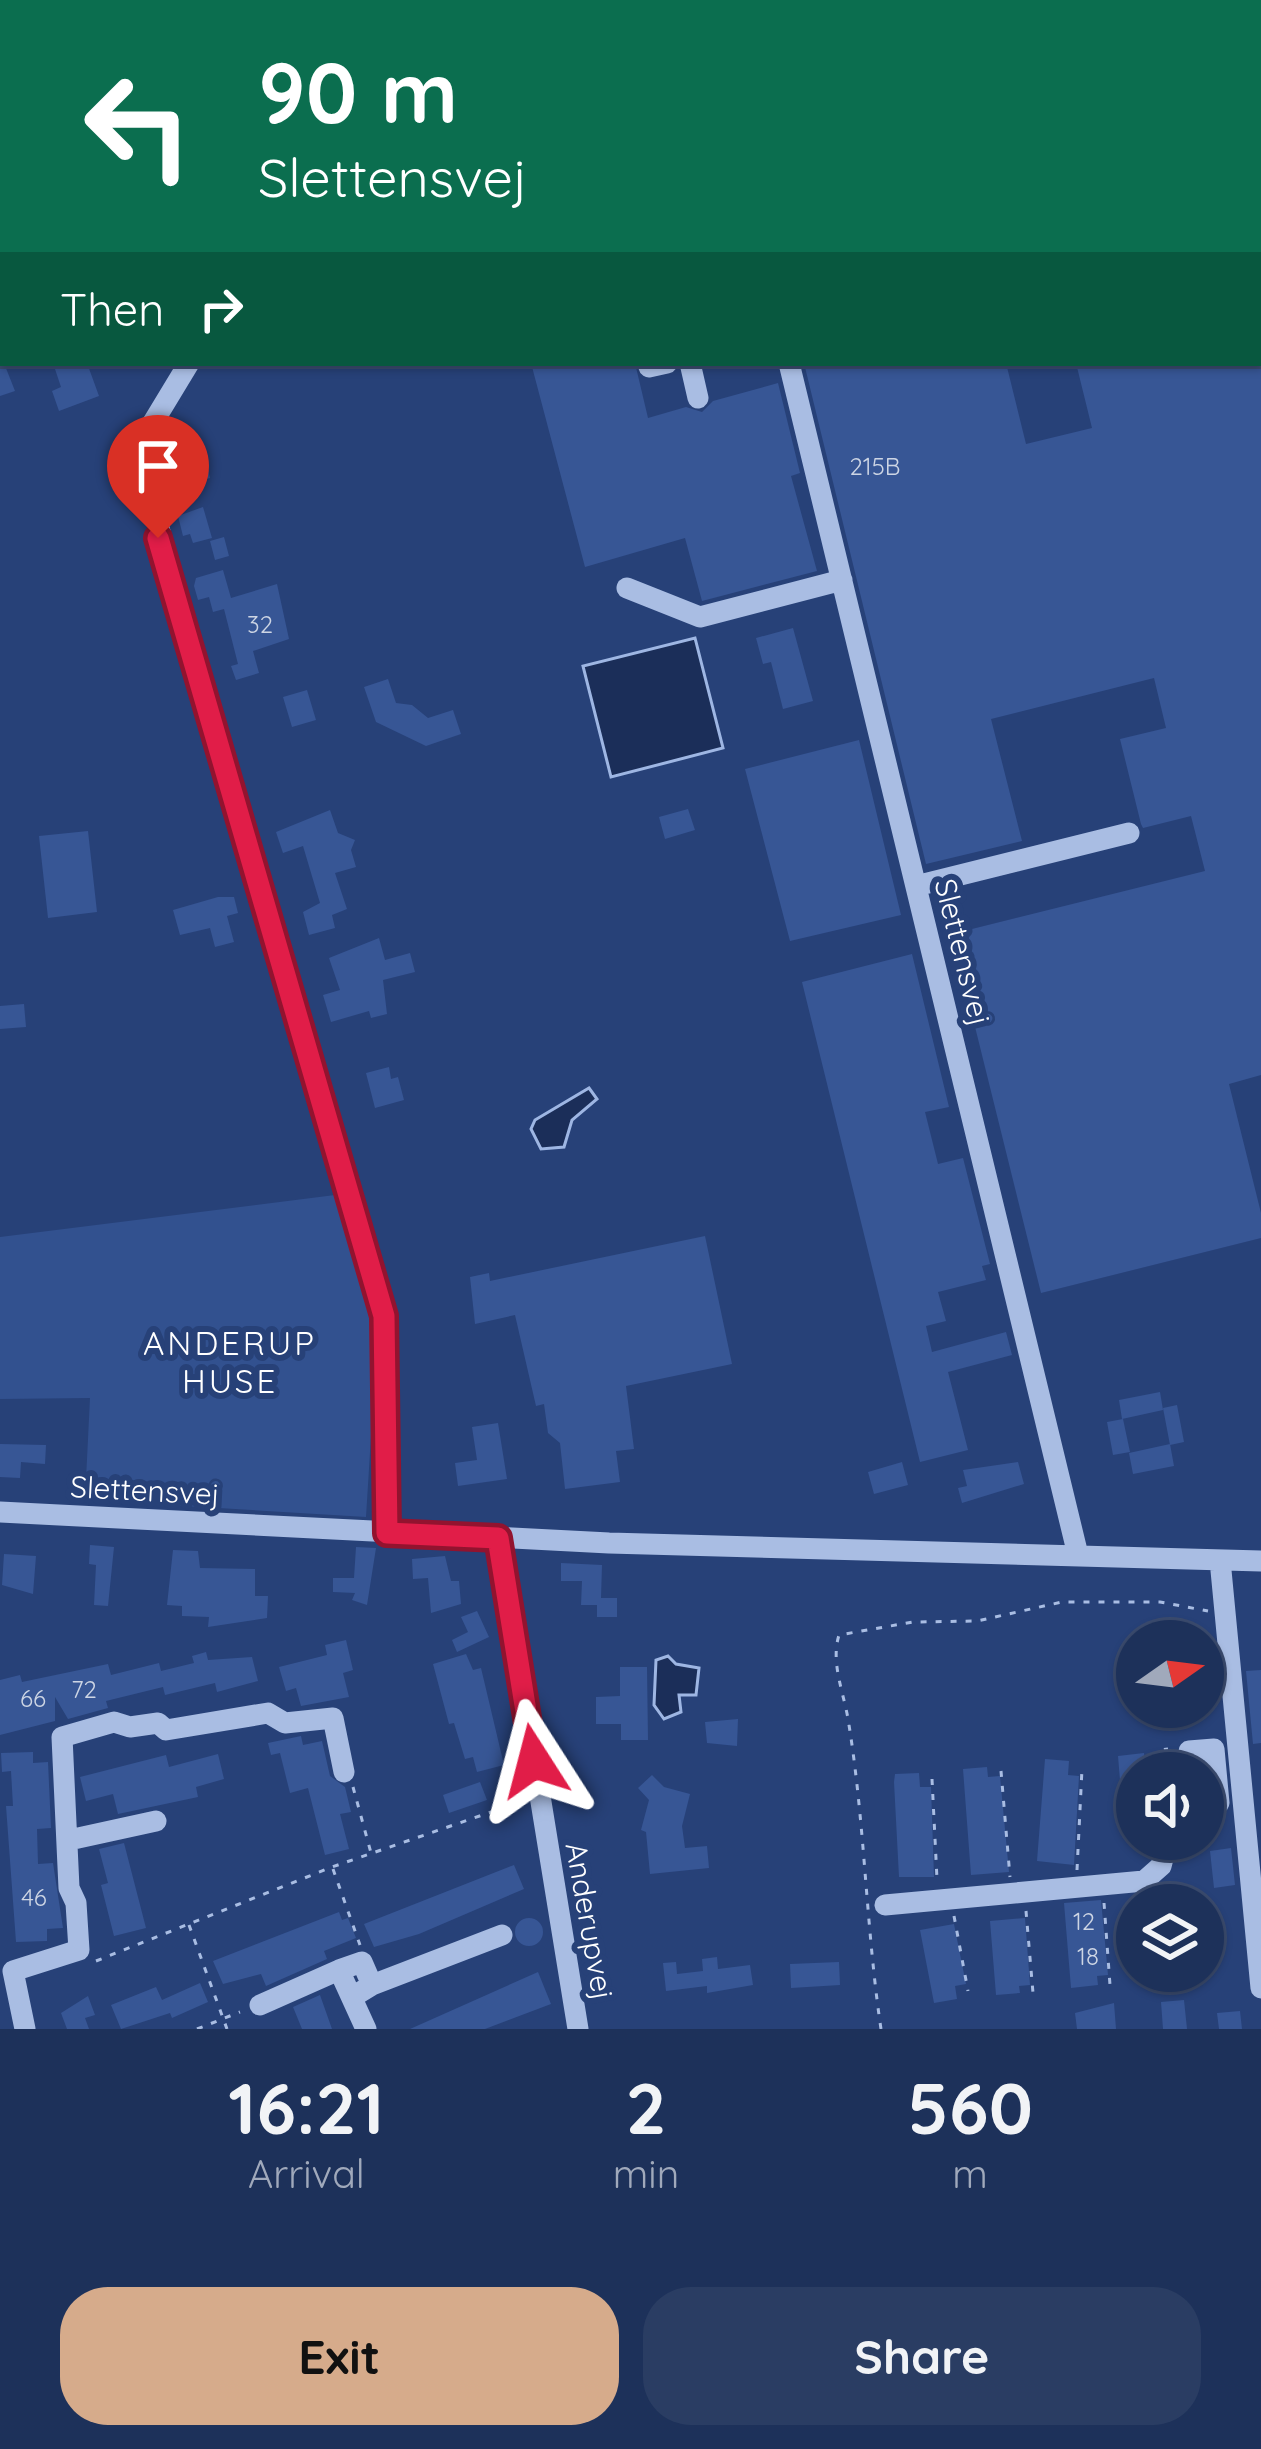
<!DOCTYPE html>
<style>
body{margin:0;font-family:Quicksand,sans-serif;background:#2a3d63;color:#f1f3f6;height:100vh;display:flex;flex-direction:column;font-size:45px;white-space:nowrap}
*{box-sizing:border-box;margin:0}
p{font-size:39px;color:#a0a9bb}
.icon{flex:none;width:66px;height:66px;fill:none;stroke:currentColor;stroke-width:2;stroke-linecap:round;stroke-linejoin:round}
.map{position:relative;height:2029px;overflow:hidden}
.drawer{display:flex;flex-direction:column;background:#1d315a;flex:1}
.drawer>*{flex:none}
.hud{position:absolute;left:0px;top:0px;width:1263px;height:366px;box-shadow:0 3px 9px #0004,0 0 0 3px #3b4c70;background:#0b6e4f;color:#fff;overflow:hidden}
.needle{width:78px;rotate:76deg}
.controls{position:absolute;left:1116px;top:1620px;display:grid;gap:24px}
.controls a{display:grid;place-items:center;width:108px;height:108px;border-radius:50%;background:#1d315a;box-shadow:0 3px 9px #0004,0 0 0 3px #3b4c70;font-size:60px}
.pin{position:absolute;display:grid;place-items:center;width:102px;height:102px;color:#fff;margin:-123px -51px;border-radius:50% 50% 50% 0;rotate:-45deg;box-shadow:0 0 12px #0007}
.pin .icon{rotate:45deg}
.me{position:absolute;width:132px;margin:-66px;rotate:351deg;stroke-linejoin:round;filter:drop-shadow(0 0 9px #0008)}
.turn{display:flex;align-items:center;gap:42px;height:252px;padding:0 60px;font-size:54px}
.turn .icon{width:156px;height:156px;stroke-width:2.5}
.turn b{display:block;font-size:84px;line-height:102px}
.then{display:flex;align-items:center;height:114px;padding:0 60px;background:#0003;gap:24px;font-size:45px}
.eta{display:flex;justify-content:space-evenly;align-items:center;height:204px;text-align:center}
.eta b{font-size:72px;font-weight:700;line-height:84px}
.action{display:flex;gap:24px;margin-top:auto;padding:24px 60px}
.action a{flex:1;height:138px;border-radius:48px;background:#d6ab8b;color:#111;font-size:48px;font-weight:700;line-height:138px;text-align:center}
.action a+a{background:#2a3d63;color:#f1f3f6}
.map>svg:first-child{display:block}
</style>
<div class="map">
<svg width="1261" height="2029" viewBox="0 0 1261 2029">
<rect width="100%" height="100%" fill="#274178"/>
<path fill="#32518f" d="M335,1195L378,1323L366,1517L85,1500L90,1398L0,1399V1237Z"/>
<path fill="#1b2e59" stroke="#9eb6e3" stroke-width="3" d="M695,638L723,748L611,777L583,666Z
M589,1088L597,1099L572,1120L564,1147L541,1149L531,1129L535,1120Z
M668,1656L676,1664L699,1668L696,1695H679L681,1712L664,1719L654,1705L656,1660Z"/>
<path fill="#375695" d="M0,353L15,391L0,396Z
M53,363H87L99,396L59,411L52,391L61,387Z
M531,363H635L648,418L686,407L702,412L713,401L778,383L800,473L791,476L817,571L702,601L685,538L585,567Z
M804,363H1006L1026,444L1092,428L1076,363H1261V1075L1229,1084L1261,1213V1238L1041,1293L952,934L1205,871L1191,816L1143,828L1141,824L1120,739L1166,728L1154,678L991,719L1022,841L926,864Z
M192,451L197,469L207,466L210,478L170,489L161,459Z
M203,507L212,538L193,543L190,534L183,536L178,516Z
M224,537L229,556L215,560L210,541Z
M223,570L231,598L277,584L289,639L253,651L259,673L236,680L231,666L238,664L224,609L213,612L209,597L198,600L194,586L196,578Z
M793,628L813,701L783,709L771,662L763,664L756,638Z
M388,679L396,703L412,705L428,718L453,710L461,734L426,746L376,722L364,687Z
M307,690L316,720L292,727L283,697Z
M859,740L901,915L790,941L745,769Z
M688,809L695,830L665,839L659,817Z
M330,810L338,833L355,840L351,850L356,867L335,873L347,909L332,915L335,928L309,935L303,912L320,903L303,846L283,853L276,832Z
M88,831L97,912L48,918L39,836Z
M218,897H234L238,913L227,916L234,942L215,947L210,928L180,935L173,910Z
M379,938L385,960L410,953L415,972L383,980L387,1014L371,1018L369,1011L331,1022L323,995L340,990L329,958Z
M912,954L949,1107L925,1112L938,1164L963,1158L990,1264L982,1266L986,1280L938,1292L946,1321L926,1326L932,1352L1006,1332L1012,1355L948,1372L968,1450L920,1462L802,982Z
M24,1004L26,1027L0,1029V1006Z
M389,1067L391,1079L398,1077L404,1100L375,1108L366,1073Z
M705,1236L732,1364L626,1386L634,1449L616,1451L620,1482L565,1489L560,1443L548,1433L544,1404L536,1406L515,1315L475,1324L470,1277L489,1273L490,1281Z
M1160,1392L1163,1410L1122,1419L1119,1400Z
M1177,1405L1184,1442L1170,1445L1163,1408Z
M1123,1419L1130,1452L1113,1455L1107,1422Z
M498,1423L507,1479L458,1486L455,1463L477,1460L472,1427Z
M0,1444L46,1445L45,1464L21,1462L20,1478L0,1477Z
M1170,1444L1174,1466L1133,1474L1129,1453Z
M902,1462L908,1485L874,1494L868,1472Z
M1018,1462L1024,1484L962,1503L958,1488L967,1486L963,1470Z
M90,1545L114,1547L108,1606L94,1605L96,1565L89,1564Z
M356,1547L376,1548L367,1605L352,1600L355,1593L333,1592V1578H354Z
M173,1550L198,1551L200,1568L255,1569V1596H268L267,1618L208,1627L209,1617L182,1616V1606L167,1605Z
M4,1554L36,1556L33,1594L2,1585Z
M445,1556L451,1581H459L461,1604L431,1613L428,1578L413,1579L412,1559Z
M561,1563L602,1565L601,1598H617V1617H597V1605H581L582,1581H561Z
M477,1611L489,1637L457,1652L452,1640L468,1632L461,1617Z
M346,1640L353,1670L343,1673L349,1697L301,1706L296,1688L286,1691L279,1667L327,1655L325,1645Z
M206,1652L208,1660L252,1657L258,1681L217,1692L215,1683L165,1695L163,1687L106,1701L108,1708L68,1719L55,1697V1721L0,1735V1680L20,1675L22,1682L108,1664L111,1675L159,1663L161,1671L194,1663L192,1656Z
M466,1654L473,1670L481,1668L504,1765L477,1772L473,1757L465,1759L454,1723L449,1724L433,1664Z
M620,1667H647L648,1740H621V1724H596V1697L620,1696Z
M1261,1670V1743L1253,1744L1246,1671Z
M738,1719L737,1746L707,1743L705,1722Z
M301,1736L303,1745L322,1741L330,1776L345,1787L351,1812L340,1814L349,1849L325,1855L308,1788L290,1793L280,1753L271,1755L268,1743Z
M33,1752V1763L48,1762L51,1828L37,1829L38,1864L53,1863L63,1928L47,1929V1941L16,1942L6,1806H13L11,1771L2,1772L1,1753Z
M1144,1753L1146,1773H1137V1815L1123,1817L1118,1756Z
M218,1754L224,1779L196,1787L198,1797L118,1814L113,1794L86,1801L80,1777L166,1755L169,1767Z
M1045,1759L1069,1761L1068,1775L1079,1776L1074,1865L1037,1861Z
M987,1767L988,1777L1000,1776L1009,1872L971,1875L963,1769Z
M919,1773L920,1787H931L934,1877H899L894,1782L895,1774Z
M652,1775L664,1787L690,1794L682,1826L685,1848L707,1846L709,1868L650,1874L646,1832L641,1830L649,1800L638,1788Z
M480,1782L487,1800L449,1813L443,1795Z
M124,1843L146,1928L114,1936L101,1885L108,1883L99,1849Z
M1231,1848L1235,1885L1214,1888L1210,1851Z
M514,1865L524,1889L419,1934L374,1947L364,1924Z
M1101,1900L1108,1975L1097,1976L1098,1985L1071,1988L1064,1903Z
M339,1912L342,1920L348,1918L356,1938L324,1951L327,1959L266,1986L261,1974L223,1984L213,1961Z
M515 1932a14 14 0 1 1 28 0a14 14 0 1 1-28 0Z
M1025,1918L1030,1985L1019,1986L1020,1993L996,1995L990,1921Z
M954,1924L966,1984L955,1986L957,1999L934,2003L920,1930Z
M717,1957L718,1969L750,1965L753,1985L707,1993V1986L666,1991L663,1963L676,1962L677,1974L703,1971L702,1959Z
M839,1962L840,1985L791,1988L790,1964Z
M538,1972L551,2004L485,2029H410Z
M200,1983L208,2002L172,2018L170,2013L121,2029L111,2005L156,1987L162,2000Z
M320,1995L332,2029H302L293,2007Z
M88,1996L95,2015L85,2018L89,2029H67L61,2013Z
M1184,2000L1187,2029H1163L1161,2002Z
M1114,2003L1116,2029H1077L1075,2013Z
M1240,2011L1242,2029H1219L1217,2013Z"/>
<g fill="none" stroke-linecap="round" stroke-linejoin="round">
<path stroke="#a9bde3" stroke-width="3" stroke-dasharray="6 9" stroke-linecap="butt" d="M1001,1771L1010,1877
M1159,1773L1157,1750L1168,1749
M932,1779L937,1879
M353,1787L371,1853
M333,1869L360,1945
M1077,1870L1082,1769
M1104,1903L1110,1985
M1026,1911L1033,1993
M954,1916L968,1991
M189,1925L227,2029
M96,1961L332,1867L520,1802
M197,2029L240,2012
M881,2029C866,1928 865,1825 849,1725C845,1695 830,1664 839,1635L913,1622L977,1621L1062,1602H1160L1208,1611"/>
<path stroke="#a9bde3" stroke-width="21" d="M426,3L428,0
M189,363L146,434L147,486L384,1316L387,1533
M690,363L698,398
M789,363L1078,1555
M649,367L667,363
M627,588L700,617L842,580
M916,886L1129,833
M0,1512L609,1543L1261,1561
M498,1538L578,2029
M1220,1560L1261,1988
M1189,1751L1214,1749L1219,1803
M69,1840L156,1821
M885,1905L1144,1881L1161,1866L1168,1839
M13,1971L79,1950L76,1903L69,1888L62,1737L114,1722L130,1727L158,1723L166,1730L268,1713L285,1723L333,1718L344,1772
M13,1971L25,2029
M372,1985L502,1935
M354,1996L372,1985L362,1962L339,1970L366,2029
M260,2005L339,1970"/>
</g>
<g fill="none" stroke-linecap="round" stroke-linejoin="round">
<defs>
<path id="route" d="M158,538L384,1316L387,1533L498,1538L534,1761"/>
</defs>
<use href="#route" stroke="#92132f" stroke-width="30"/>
<use href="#route" stroke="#e11d48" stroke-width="21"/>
</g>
<g text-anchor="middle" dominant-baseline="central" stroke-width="12" stroke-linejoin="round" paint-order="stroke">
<g font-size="24" fill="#cdd5e4">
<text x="875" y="466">215B</text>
<text x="260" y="624">32</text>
<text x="84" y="1689">72</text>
<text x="33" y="1698">66</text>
<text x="34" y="1897">46</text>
<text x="1084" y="1921">12</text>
<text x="1088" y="1956">18</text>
</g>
<g font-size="30" fill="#fff" stroke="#274178">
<text transform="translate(963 952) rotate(76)">Slettensvej</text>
<text transform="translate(145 1490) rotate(3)">Slettensvej</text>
<text transform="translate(590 1921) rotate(80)">Anderupvej</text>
</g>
<g font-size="33" letter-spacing="3" fill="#fff" stroke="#274178">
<text x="230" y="1342">ANDERUP<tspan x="230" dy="38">HUSE</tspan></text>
</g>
</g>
</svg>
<div class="controls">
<a><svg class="needle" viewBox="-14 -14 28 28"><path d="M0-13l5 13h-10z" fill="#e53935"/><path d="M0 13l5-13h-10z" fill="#a0a9bb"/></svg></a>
<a><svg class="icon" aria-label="sound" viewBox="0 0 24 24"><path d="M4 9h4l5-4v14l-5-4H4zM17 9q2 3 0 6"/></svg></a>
<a><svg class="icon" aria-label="layers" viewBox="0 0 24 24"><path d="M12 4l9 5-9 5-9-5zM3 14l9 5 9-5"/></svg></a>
</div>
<div class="pin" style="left:158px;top:538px;background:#d93025"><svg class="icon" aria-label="arrive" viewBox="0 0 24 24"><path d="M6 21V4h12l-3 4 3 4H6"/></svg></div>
<svg class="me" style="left:534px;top:1761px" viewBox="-20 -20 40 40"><path d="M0-17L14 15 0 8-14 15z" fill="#e11d48" stroke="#fff" stroke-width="4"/></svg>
<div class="hud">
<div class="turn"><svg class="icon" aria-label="left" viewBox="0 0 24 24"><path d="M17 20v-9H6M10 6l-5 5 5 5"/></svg><div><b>90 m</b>Slettensvej</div></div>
<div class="then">Then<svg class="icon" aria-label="right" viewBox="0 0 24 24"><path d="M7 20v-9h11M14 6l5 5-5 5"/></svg></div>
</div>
</div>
<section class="drawer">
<div class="eta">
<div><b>16:21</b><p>Arrival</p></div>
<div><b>2</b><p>min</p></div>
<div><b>560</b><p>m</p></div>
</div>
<div class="action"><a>Exit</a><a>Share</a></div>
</section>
